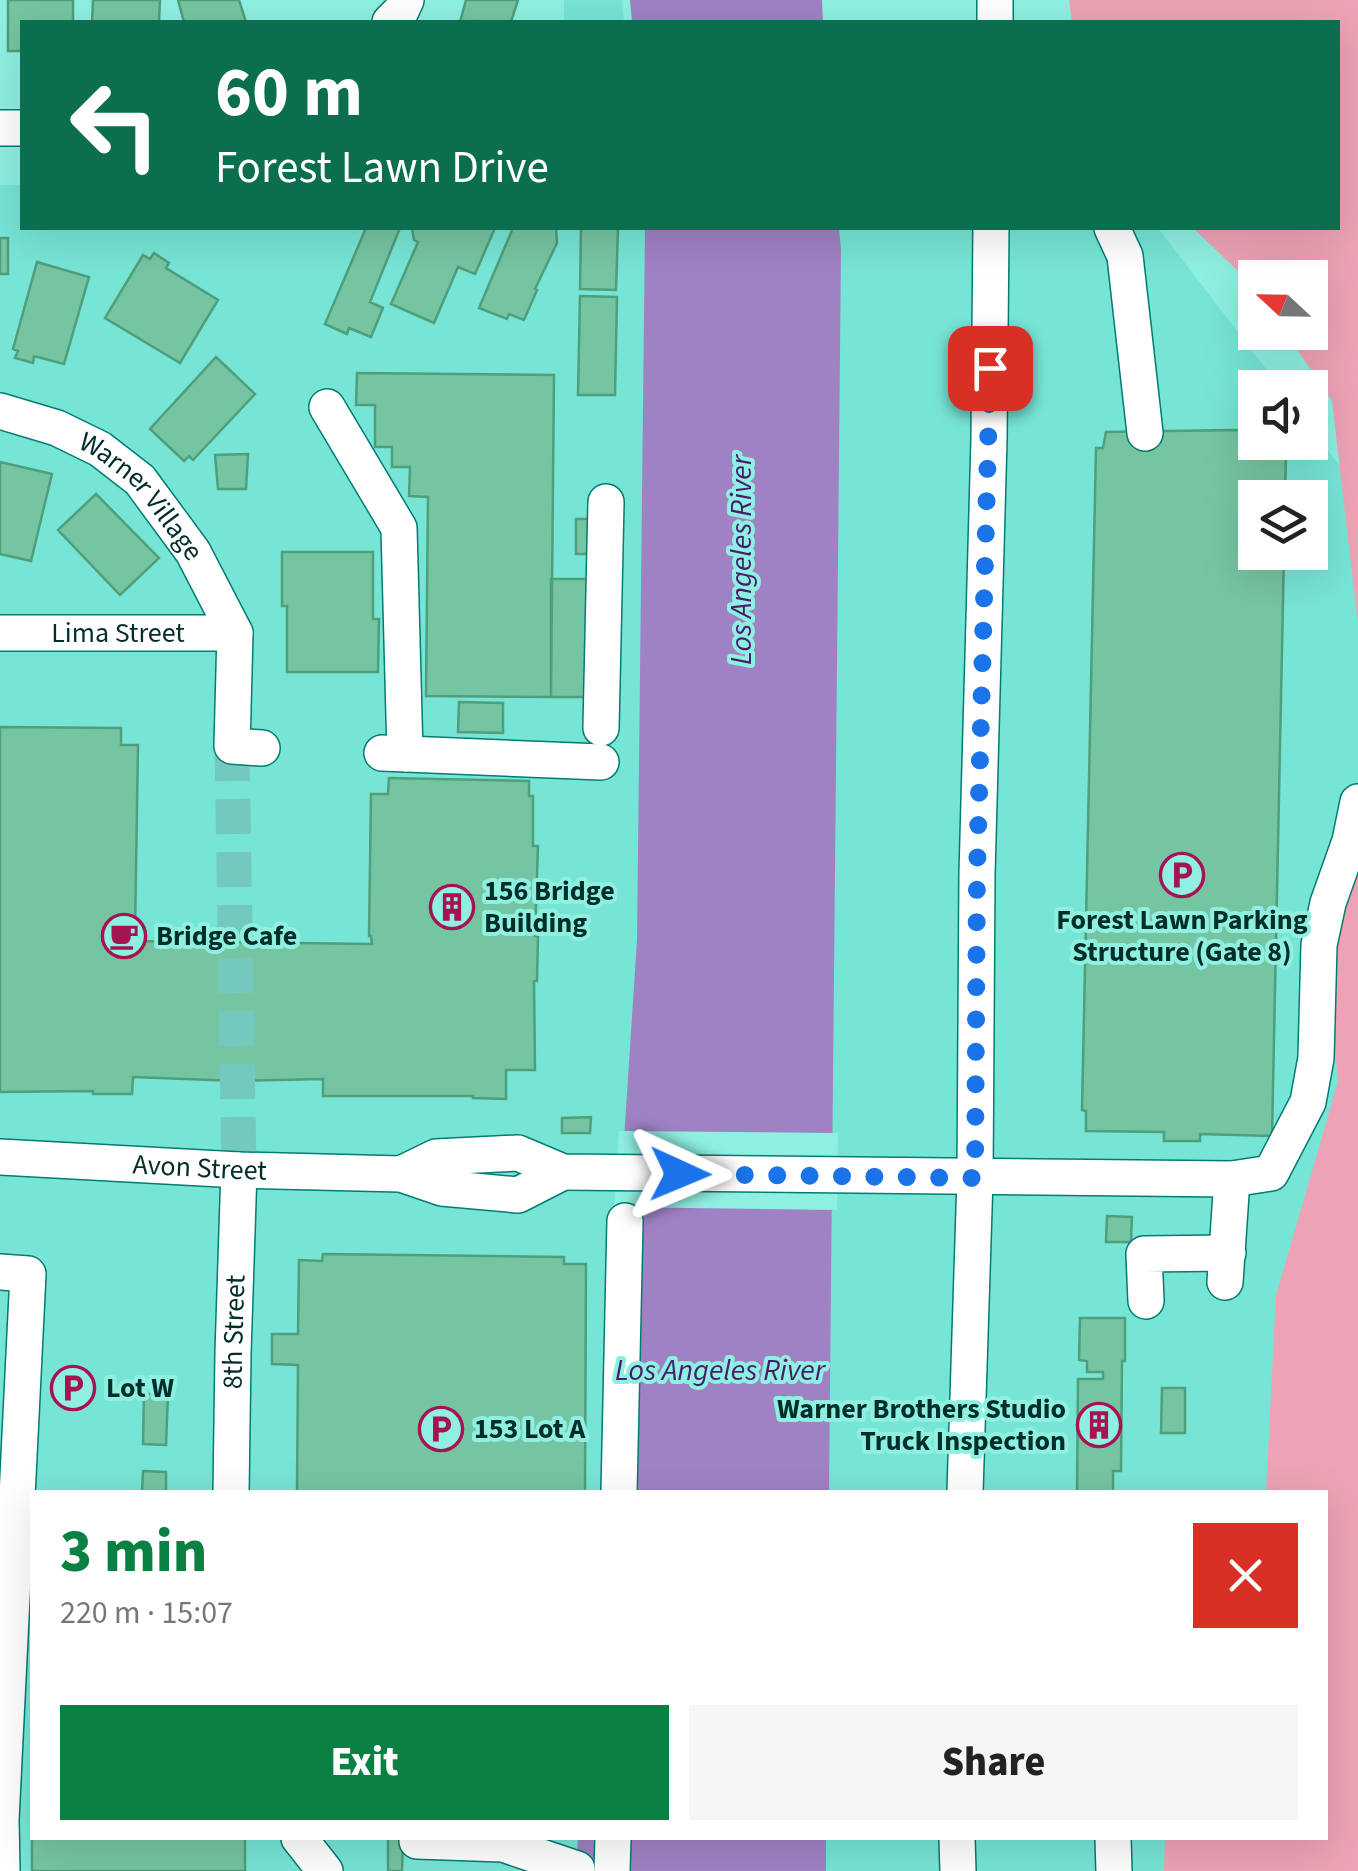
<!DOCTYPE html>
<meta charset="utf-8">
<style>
body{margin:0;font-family:"Source Sans 3",sans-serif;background:#f6f6f6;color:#222;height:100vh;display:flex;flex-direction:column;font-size:38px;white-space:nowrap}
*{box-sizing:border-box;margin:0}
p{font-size:32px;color:#767676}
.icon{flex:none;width:55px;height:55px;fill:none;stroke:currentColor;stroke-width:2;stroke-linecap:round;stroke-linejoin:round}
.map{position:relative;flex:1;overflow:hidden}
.panel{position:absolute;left:30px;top:1490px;width:1298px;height:350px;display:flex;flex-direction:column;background:#fff;border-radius:0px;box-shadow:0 10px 40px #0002}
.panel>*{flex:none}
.banner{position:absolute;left:20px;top:20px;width:1320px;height:210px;border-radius:0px;box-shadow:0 10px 40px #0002;background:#0b6e4f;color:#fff;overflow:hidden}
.needle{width:65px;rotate:292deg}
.fabs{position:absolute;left:1238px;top:260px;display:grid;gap:20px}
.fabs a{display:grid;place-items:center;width:90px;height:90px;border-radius:0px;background:#fff;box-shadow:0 10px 40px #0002;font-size:50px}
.pin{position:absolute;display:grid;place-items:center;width:85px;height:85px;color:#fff;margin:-42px;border-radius:20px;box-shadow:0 5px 15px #0006}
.me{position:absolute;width:110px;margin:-55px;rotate:91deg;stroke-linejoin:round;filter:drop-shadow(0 0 8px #0008)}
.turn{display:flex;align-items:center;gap:35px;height:210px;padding:0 30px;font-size:45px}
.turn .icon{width:130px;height:130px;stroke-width:2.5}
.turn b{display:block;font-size:70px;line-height:85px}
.round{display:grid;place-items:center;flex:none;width:105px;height:105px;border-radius:0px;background:#f6f6f6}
.summary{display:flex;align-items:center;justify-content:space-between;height:170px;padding:0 30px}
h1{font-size:60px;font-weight:800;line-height:75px;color:#0b8043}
.action{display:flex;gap:20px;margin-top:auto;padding:20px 30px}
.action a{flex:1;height:115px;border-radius:0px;background:#0b8043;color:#fff;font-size:40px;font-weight:800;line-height:115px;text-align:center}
.action a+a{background:#f6f6f6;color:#222}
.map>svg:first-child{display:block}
</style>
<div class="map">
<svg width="1358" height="1871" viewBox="0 0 1358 1871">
<rect width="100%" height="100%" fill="#8ff0e2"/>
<path fill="#77e5d6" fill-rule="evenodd" d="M564,0H622L624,22H564Z
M0,185H22V228H1158L1280,387L1255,388V442H1310V427L1358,490V1160L1304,1492H32V1838H1248L1238,1871H0ZM1255,498H1310V552H1255Z"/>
<path fill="#eda3b5" d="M1069,0H1358V624L1332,401L1286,333L1310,332V278H1255V287L1193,228H1338V22H1072Z
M1358,849V1871H1164L1165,1838H1325V1492H1266L1276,1295L1338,1082L1326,957Z"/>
<path fill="#9f82c4" d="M630,0H822L823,22H632Z
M645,228H839L841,250L829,1492H601L637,940Z
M578,1838H826V1871H576Z"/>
<path fill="#8ff0e2" d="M619,1131L838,1133L837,1210L614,1207Z"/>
<path fill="#76c5a2" stroke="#4f9e7c" stroke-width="2.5" d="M8,0H73V22H22V51H8Z
M93,0H160L159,22H92Z
M178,0H239L246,22H184Z
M466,0H518L511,22L472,21L463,22H460Z
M366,228H400L370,302L383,308L371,337L349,328L347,334L325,324Z
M412,228H495L475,274L458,267L434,323L391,304L418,242L414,240Z
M513,228H556L557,243L535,289L537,290L524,320L509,314L507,319L479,308Z
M581,228H618L616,290L580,289Z
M0,238H8V274H0Z
M154,253L169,263L166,268L218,300L180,363L105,318L143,255L150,259Z
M37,262L89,277L64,364L34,356L33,363L15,358L18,351L13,349Z
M580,296L617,297L615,395H578Z
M216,357L255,394L193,460L189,456L184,461L150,429Z
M357,373L554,375L551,697L426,696L428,497L409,496L410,467H392V447H375V405H356Z
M1232,430L1255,431V442H1278V452H1286L1285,498H1255V552H1284L1272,1136L1200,1134V1141H1164V1132L1086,1131V1111L1082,1110L1096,448H1103L1106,432Z
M248,454L246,489H218L215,455Z
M0,462L52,474L31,561L0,554Z
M96,494L159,558L120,595L58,530Z
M576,519H591V554H576Z
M282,552H373V619H379L378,672H287V606H282Z
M551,579H594L592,697H551Z
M459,702L503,703V733L458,732Z
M0,727L121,728V745H138L135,933L133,941L372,944L371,936H369L371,794H388L389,778L529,781V796H533V846H538L535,936H538L537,981H534L535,1070H506V1099L473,1098V1096H323V1079L237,1081L133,1077L132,1094H93V1091L0,1092Z
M591,1117L590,1133H562V1118Z
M1107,1216L1132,1217L1131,1242H1106Z
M323,1254L564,1257V1264H586L585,1492H297L298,1365L272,1364V1334H298L299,1260L322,1261Z
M1080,1318H1125V1361H1122L1121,1471H1113V1492H1077L1078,1379H1103V1372H1087V1361L1079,1360Z
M1162,1388H1185V1433H1161Z
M144,1394H168L166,1445L143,1444Z
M143,1471L166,1472V1492H142Z
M32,1808V1838H245V1871H32Z
M388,1838H403L402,1871H388Z"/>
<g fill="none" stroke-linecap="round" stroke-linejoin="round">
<path stroke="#73c9bd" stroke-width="35" stroke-dasharray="35 18" stroke-linecap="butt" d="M232,746L239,1170"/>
<defs>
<g id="minor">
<path d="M390,22L401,11L406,0"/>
<path d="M995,22V0"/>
<path d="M0,128H22"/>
<path d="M1112,228L1125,256L1145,433"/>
<path d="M327,407L399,528L405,754"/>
<path id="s1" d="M0,411L57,428L100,449L140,480L193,552L235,633L232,746L262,748"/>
<path id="s2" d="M0,633H235"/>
<path d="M601,728L606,502"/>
<path d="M382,753L601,762"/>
<path id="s3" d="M0,1157L239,1170L401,1174L442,1188L518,1195L563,1172"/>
<path d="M401,1174L436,1157L518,1153L563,1172L1232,1179L1271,1173L1308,1102L1316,1058L1319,945L1328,903L1350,841L1358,802"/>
<path d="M0,1272L28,1274L1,1820L2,1871"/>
<path d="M1225,1282L1232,1179"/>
<path d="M1146,1301L1144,1254L1228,1253"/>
<path id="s4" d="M231,1492L233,1353L239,1170"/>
<path d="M619,1492L625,1221"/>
<path d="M965,1492L975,1178L977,874L989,439L991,228"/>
<path d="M299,1838L325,1871"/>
<path d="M957,1838L958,1871"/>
<path d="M1113,1838L1114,1871"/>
<path d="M417,1841L503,1844L577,1869V1871"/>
<path d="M612,1871L613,1838"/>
</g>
</defs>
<use href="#minor" stroke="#007d72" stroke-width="38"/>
<use href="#minor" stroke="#fff" stroke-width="35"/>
</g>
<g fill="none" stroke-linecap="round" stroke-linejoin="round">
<path stroke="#1a73e8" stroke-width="18" stroke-dasharray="0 32.4" d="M680,1174L975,1178L977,874L990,368"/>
</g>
<defs>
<symbol id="parking-ring" viewBox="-11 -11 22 22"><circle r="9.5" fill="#8ff0e2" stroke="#a61351" stroke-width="1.5"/><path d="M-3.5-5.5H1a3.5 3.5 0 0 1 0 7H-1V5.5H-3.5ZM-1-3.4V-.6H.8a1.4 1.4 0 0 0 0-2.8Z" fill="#a61351"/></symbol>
<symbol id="building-ring" viewBox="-11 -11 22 22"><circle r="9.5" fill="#8ff0e2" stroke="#a61351" stroke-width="1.5"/><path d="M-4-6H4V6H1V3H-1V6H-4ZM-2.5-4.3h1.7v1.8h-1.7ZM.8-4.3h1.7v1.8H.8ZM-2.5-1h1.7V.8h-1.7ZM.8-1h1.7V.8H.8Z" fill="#a61351"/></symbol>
<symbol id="cafe-ring" viewBox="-11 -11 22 22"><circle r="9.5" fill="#8ff0e2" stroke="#a61351" stroke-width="1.5"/><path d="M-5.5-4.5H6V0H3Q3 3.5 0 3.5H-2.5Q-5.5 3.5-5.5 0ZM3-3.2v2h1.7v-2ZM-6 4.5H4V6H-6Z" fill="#a61351"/></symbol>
</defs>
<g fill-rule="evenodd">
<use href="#parking-ring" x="1157" y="850" width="50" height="50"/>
<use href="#building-ring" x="427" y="882" width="50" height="50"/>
<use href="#cafe-ring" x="99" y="911" width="50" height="50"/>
<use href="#parking-ring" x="48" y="1363" width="50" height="50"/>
<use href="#building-ring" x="1074" y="1400" width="50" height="50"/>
<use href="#parking-ring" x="416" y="1404" width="50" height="50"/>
</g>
<g text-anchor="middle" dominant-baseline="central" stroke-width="8" stroke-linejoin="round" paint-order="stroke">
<g font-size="28" fill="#012e29" stroke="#8ff0e2">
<text stroke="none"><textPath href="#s1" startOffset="170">Warner Village</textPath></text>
<text stroke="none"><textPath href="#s2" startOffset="118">Lima Street</textPath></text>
<text stroke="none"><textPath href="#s3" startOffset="200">Avon Street</textPath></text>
<text stroke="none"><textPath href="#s4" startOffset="160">8th Street</textPath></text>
</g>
<g font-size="28" font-weight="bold" fill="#012e29" stroke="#8ff0e2" text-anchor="start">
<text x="484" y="891">156 Bridge<tspan x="484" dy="32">Building</tspan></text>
<text x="1182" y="920" text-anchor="middle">Forest Lawn Parking<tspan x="1182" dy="32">Structure (Gate 8)</tspan></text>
<text x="156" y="936">Bridge Cafe</text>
<text x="106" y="1388">Lot W</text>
<text x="1066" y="1409" text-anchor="end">Warner Brothers Studio<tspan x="1066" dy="32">Truck Inspection</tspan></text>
<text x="474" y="1429">153 Lot A</text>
</g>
<g font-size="30" font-style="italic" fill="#451d6b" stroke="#8ff0e2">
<text transform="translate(741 560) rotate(-90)">Los Angeles River</text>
<text x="720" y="1370">Los Angeles River</text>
</g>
</g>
</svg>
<div class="fabs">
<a><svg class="needle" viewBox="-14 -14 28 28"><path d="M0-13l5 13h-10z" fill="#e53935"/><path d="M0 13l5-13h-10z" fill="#767676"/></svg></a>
<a><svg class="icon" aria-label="sound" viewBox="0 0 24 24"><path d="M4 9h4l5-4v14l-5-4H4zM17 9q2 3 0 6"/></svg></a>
<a><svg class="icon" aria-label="layers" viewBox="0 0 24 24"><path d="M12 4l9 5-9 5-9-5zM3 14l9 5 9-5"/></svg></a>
</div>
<div class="pin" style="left:990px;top:368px;background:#d93025"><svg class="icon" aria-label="arrive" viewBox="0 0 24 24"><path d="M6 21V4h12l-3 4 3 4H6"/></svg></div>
<svg class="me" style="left:680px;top:1174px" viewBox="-20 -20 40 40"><path d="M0-17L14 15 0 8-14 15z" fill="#1a73e8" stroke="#fff" stroke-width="4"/></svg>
<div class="banner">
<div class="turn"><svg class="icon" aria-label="left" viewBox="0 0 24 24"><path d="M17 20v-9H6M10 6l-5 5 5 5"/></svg><div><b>60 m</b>Forest Lawn Drive</div></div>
</div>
<section class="panel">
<div class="summary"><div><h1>3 min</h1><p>220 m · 15:07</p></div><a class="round" style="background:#d93025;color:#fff"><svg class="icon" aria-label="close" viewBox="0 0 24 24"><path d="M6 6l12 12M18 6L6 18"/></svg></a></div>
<div class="action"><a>Exit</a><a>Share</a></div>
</section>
</div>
